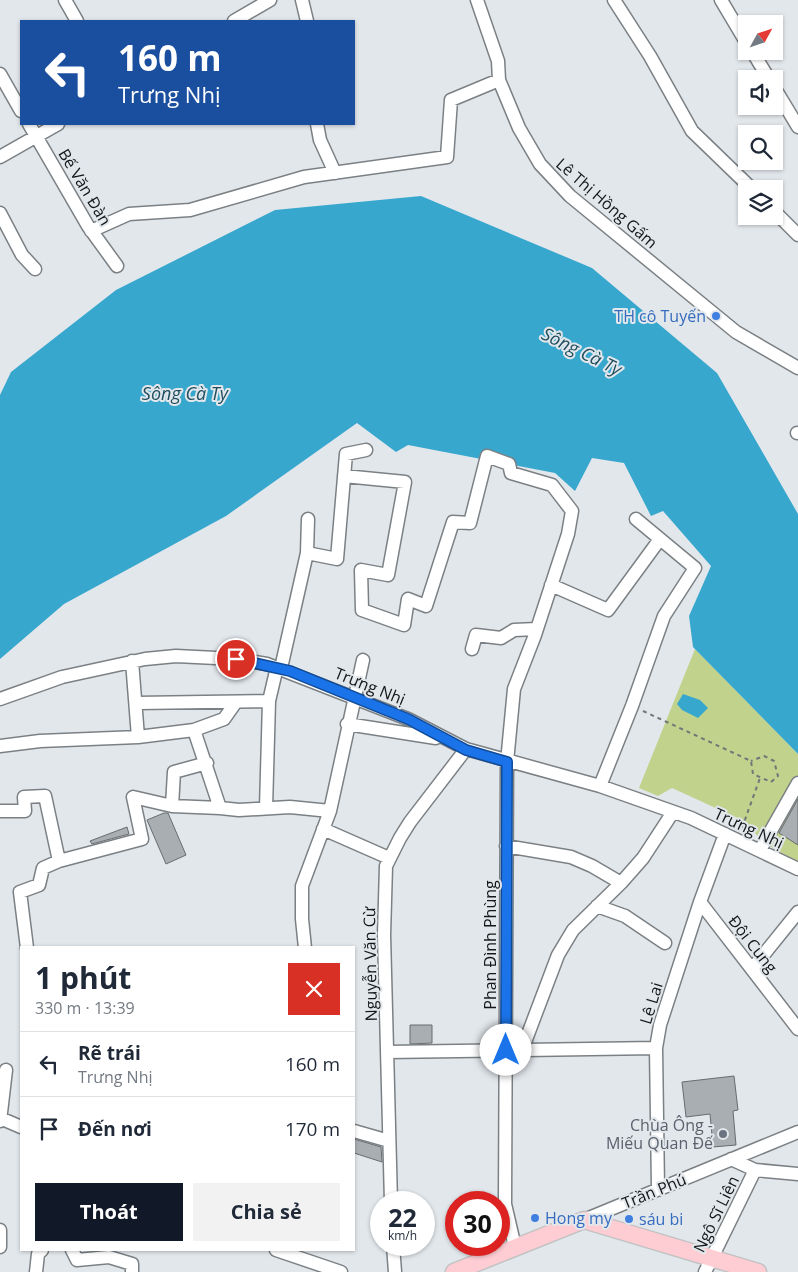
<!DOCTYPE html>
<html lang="vi">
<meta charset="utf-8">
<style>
body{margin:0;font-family:"Open Sans",sans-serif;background:#f2f2f3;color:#1f2937;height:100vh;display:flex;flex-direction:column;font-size:19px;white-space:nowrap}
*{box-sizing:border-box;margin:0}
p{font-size:16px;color:#747a83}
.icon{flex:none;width:28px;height:28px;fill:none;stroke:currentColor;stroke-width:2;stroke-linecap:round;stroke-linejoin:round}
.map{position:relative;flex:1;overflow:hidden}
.drawer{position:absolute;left:20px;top:946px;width:335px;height:305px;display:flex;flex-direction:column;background:#fff;border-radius:0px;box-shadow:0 1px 4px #0004}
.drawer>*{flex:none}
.hud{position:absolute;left:20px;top:20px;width:335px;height:105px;border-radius:0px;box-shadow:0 1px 4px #0004;background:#1a4fa0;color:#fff;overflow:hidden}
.needle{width:32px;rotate:50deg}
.controls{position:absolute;left:738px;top:15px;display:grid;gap:10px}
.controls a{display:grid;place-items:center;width:45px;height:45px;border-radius:0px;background:#fff;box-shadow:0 1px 4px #0004;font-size:25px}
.speed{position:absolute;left:370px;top:1191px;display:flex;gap:10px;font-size:25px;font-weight:700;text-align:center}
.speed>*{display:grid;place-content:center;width:65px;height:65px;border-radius:50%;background:#fff;box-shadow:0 1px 4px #0004;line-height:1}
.speed small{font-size:12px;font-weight:400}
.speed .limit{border:8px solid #d22;background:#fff;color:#111}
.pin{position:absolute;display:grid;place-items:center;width:42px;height:42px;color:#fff;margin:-21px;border:2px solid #fff;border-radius:50%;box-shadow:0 1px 5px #0007}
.me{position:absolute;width:55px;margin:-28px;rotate:0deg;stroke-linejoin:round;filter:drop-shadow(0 0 4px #0008)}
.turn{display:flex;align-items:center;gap:18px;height:105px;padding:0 15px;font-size:22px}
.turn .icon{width:65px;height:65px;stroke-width:2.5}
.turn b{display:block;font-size:35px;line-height:42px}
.round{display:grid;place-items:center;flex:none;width:52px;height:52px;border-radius:0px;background:#f2f2f3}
.head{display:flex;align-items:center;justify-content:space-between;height:85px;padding:0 15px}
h1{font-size:30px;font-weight:700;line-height:38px}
.primary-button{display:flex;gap:10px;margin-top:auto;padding:10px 15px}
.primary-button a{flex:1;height:58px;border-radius:0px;background:#111827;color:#fff;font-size:20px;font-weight:700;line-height:58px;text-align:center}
.primary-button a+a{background:#f2f2f3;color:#1f2937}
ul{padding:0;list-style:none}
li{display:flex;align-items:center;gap:15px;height:65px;padding:0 15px;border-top:1px solid #e0e1e3}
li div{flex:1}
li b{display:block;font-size:19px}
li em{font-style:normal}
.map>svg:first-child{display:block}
</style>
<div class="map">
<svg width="798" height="1272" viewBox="0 0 798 1272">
<rect width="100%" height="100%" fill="#e2e7ec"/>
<path fill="#c0d28c" d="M695,649L798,754V862L764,843L744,821L672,788L658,796L639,788Z"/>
<path fill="#37a7cd" d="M421,196L592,268L717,373L798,514V754L693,647L689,616L711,566L663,511L651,516L624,463L592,458L575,491L555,473L408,445L396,452L357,423L226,516L64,604L0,659V395L11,372L116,290L275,210Z
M683,694L700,700L708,708L698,718L682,710L677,704Z"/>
<path fill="#a9aeb3" stroke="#676c70" d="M798,799V845L779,833Z
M164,813H168L186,855L166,864L147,820Z
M127,827L129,834L92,844L90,841Z
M410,1025H432V1043L410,1044Z
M734,1076L738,1110L733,1111L736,1145L713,1147L710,1114L686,1117L682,1082Z
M354,1139L381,1147L382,1162L354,1153Z"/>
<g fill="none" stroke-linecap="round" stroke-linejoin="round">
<defs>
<path id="minor" d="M65,0L77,21
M302,0L307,21
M477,0L498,61L499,80L519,128L540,164L570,196L736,332L798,368
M614,0L650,56L692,131L752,189
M721,0L746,42
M234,21L270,0
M752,51L769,79
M0,74L21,111
M774,87L798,127
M29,124L88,226L117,266
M317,124L320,140L335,173
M0,157L58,124
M774,211L798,235
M0,213L22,255L35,269
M91,231L129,214L190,210L304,177L447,157L451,100L499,80
M797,433H798
M344,476L405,482L388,575L361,570L362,610L404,625L408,599L426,606L453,522L470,523L487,456L509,464L511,473L552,485L572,511L568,534L535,635L514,689L507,762L505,1204L515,1247
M307,553L337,559L346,454L366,450
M551,585L608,610L660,539
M472,649L476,635L501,638L514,630L537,629
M132,661L138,737
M281,668L307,553L308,519
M0,699L62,677L145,659L176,656L236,659L267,664L408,719L466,749L600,786L691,818L798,869
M236,702L224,719L194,730L220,808L239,810L290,807L330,811
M137,703L269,701
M347,724L436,738
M0,746L40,741L138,737L194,730
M600,786L632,706L664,616L695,568L636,519
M172,806L174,772L207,763
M266,808L269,701L277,667
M0,811H25L24,797L45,796L59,861L142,839L133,797L172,806L220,808
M323,829L389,858
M506,846L571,857L592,866L621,883
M760,850L798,783
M700,902L798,1029
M597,906L625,916L665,943
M27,948L20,892L39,885L43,868L59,861
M305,948L302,919V886L330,811L363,660
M752,969L798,912
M522,1050L558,955L573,930L621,883L643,858L673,812
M387,1052L656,1048
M0,1118L21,1127
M0,1121L6,1070
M354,1131L389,1141
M731,1159L755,1170L798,1174
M658,1189L656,1048L660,1025L700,902L725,834
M391,1202L384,935L386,866L400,838L410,822L466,749
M584,1220L798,1132
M0,1230V1247
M393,1245L395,1272
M72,1250L77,1260L109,1257L132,1264V1272
M276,1250L341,1272
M36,1272L38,1254L42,1250
M705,1272L755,1170"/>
<path id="major" d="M454,1272L584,1220L758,1272"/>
</defs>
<use href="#minor" stroke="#7b8084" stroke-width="15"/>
<use href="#major" stroke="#c2c2c3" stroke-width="19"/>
<path stroke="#737679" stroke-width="2" stroke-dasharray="4 4" stroke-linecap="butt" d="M643,711L751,761L753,774L771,782L778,776L774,761L764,756L751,761
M742,828L760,778"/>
<use href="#minor" stroke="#fff" stroke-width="12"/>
<use href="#major" stroke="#fecdd4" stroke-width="16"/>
</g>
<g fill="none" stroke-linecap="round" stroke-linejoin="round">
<defs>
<path id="route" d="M236,659L290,671L408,719L466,750L507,762L506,1050"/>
</defs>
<use href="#route" stroke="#114b97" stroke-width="12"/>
<use href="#route" stroke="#1a73e8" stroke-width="9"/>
</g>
<g fill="#3f7fe0" stroke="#e2e7ec" stroke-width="2">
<circle cx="716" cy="316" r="5"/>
<circle cx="535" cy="1218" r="5"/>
<circle cx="629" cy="1219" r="5"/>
</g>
<circle fill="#6b7280" stroke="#e2e7ec" stroke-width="2" cx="723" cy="1134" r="5"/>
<g text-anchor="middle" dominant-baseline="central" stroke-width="4" stroke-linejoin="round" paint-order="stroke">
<g font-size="16" fill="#141617" stroke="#e2e7ec">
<text transform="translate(85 187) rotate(59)">Bế Văn Đàn</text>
<text transform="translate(607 203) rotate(41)">Lê Thị Hồng Gấm</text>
<text transform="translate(370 686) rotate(22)">Trưng Nhị</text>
<text transform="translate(749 828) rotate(25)">Trưng Nhị</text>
<text transform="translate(753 944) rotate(52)">Đội Cung</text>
<text transform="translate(490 945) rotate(-90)">Phan Đình Phùng</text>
<text transform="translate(370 964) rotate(-91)">Nguyễn Văn Cừ</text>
<text transform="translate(651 1003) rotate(-73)">Lê Lai</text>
<text transform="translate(654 1191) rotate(-22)">Trần Phú</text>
<text transform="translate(716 1214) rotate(-64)">Ngô Sĩ Liên</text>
</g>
<g font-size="16" fill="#366cbe" stroke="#e2e7ec" text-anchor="start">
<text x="706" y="316" text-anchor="end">TH cô Tuyến</text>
<text x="545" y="1218">Hong my</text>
<text x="639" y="1219">sáu bi</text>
</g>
<g font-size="16" fill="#5b616d" stroke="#e2e7ec" text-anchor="end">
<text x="713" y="1125">Chùa Ông -<tspan x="713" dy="18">Miếu Quan Đế</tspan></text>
</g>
<g font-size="18" font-style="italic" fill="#204e5f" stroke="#e2e7ec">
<text transform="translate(582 351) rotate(26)">Sông Cà Ty</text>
<text x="185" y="393">Sông Cà Ty</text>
</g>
</g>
</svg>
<div class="controls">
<a><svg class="needle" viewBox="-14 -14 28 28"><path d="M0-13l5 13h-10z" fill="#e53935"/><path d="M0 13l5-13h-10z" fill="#747a83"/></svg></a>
<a><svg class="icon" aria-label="sound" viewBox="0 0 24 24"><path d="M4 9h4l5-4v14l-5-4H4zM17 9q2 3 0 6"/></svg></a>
<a><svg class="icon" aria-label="search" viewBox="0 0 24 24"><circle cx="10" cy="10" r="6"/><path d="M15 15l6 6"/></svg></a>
<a><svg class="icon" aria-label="layers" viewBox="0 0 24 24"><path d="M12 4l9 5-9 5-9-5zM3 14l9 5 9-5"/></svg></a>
</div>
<div class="speed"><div>22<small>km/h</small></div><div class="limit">30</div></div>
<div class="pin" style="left:236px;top:659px;background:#d93025"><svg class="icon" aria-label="arrive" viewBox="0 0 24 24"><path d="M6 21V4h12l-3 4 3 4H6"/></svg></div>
<svg class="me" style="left:506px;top:1050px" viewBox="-20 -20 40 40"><circle r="19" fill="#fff"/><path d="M0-13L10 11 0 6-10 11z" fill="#1a73e8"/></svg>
<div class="hud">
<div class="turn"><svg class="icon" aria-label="left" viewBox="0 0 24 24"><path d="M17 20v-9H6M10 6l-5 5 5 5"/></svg><div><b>160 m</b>Trưng Nhị</div></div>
</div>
<section class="drawer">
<div class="head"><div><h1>1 phút</h1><p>330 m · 13:39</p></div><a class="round" style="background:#d93025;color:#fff"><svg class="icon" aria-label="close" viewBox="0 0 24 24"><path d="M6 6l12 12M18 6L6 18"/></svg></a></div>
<ul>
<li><svg class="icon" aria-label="left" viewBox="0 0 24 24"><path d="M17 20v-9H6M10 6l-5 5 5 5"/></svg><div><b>Rẽ trái</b><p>Trưng Nhị</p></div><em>160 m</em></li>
<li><svg class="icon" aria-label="arrive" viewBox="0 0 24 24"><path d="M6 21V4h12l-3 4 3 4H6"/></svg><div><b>Đến nơi</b></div><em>170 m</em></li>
</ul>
<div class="primary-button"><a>Thoát</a><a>Chia sẻ</a></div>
</section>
</div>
